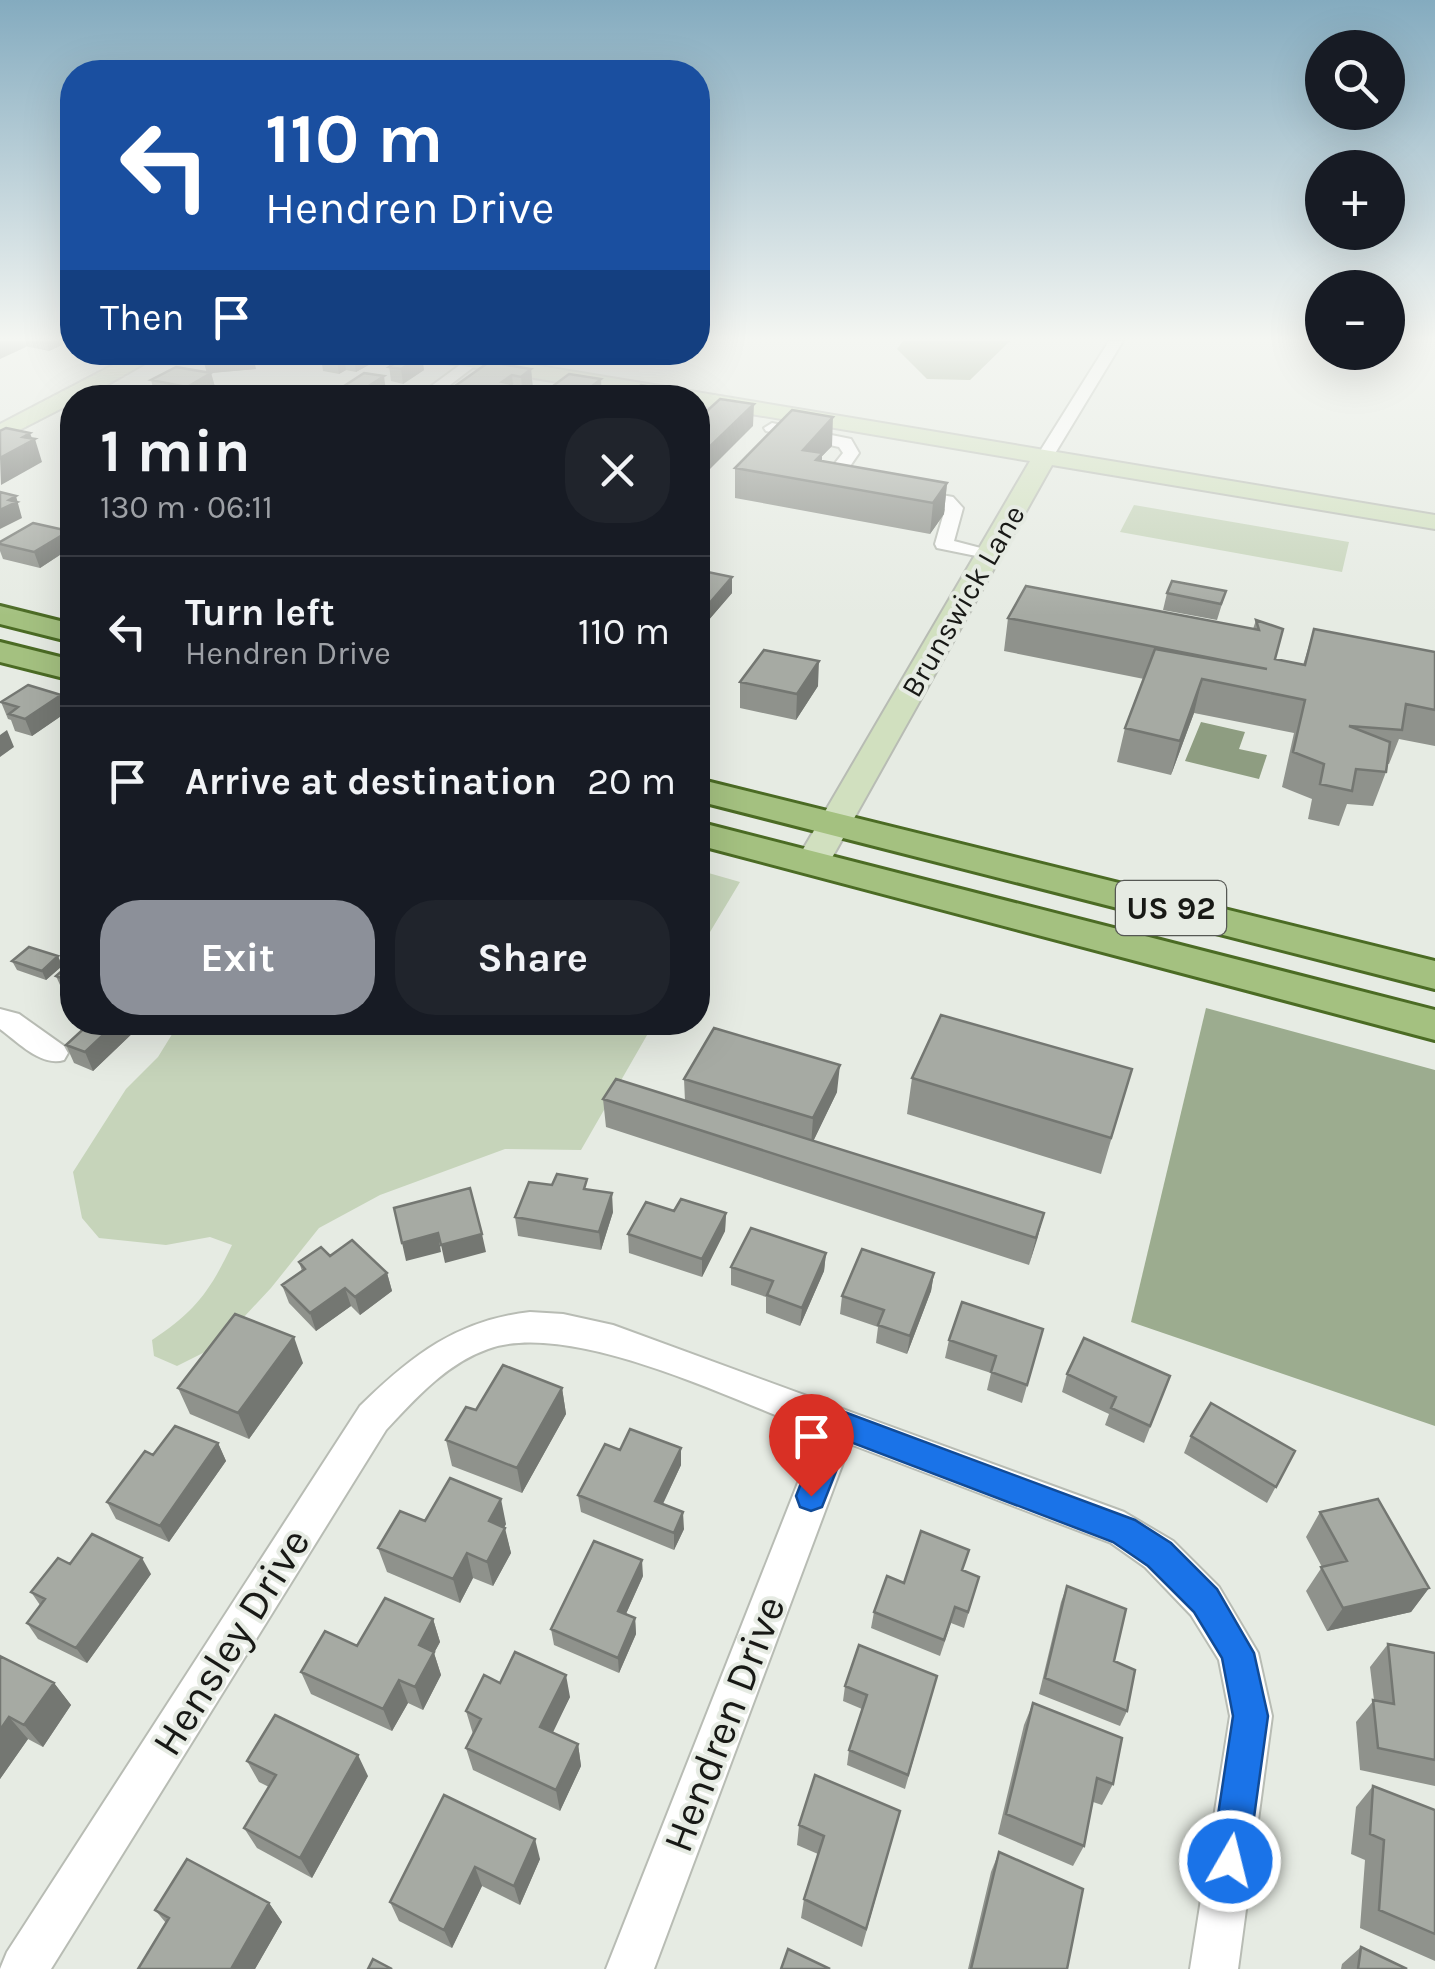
<!DOCTYPE html>
<meta charset="utf-8">
<style>
body{margin:0;font-family:Karla,sans-serif;background:#20242c;color:#f1f3f6;height:100vh;display:flex;flex-direction:column;font-size:38px;white-space:nowrap}
*{box-sizing:border-box;margin:0}
p{font-size:32px;color:#9ea1a6}
.icon{flex:none;width:55px;height:55px;fill:none;stroke:currentColor;stroke-width:2;stroke-linecap:round;stroke-linejoin:round}
.map{position:relative;flex:1;overflow:hidden}
.side{position:absolute;left:60px;top:385px;width:650px;height:650px;display:flex;flex-direction:column;background:#171b24;border-radius:40px;box-shadow:0 10px 40px #0002}
.side>*{flex:none}
.hud{position:absolute;left:60px;top:60px;width:650px;height:305px;border-radius:40px;box-shadow:0 10px 40px #0002;background:#1a4fa0;color:#fff;overflow:hidden}
.tools{position:absolute;left:1305px;top:30px;display:grid;gap:20px}
.tools a{display:grid;place-items:center;width:100px;height:100px;border-radius:50%;background:#171b24;box-shadow:0 10px 40px #0002;font-size:50px}
.pin{position:absolute;display:grid;place-items:center;width:85px;height:85px;color:#fff;margin:-102px -42px;border-radius:50% 50% 50% 0;rotate:-45deg;box-shadow:0 0 10px #0007}
.pin .icon{rotate:45deg}
.me{position:absolute;width:110px;margin:-55px;rotate:8deg;stroke-linejoin:round;filter:drop-shadow(0 0 8px #0008)}
.turn{display:flex;align-items:center;gap:35px;height:210px;padding:0 40px;font-size:45px}
.turn .icon{width:130px;height:130px;stroke-width:2.5}
.turn b{display:block;font-size:70px;line-height:85px}
.then{display:flex;align-items:center;height:95px;padding:0 40px;background:#0003;gap:20px;font-size:38px}
.round{display:grid;place-items:center;flex:none;width:105px;height:105px;border-radius:40px;background:#20242c}
.summary{display:flex;align-items:center;justify-content:space-between;height:170px;padding:0 40px}
h1{font-size:60px;font-weight:700;line-height:75px}
.primary-button{display:flex;gap:20px;margin-top:auto;padding:20px 40px}
.primary-button a{flex:1;height:115px;border-radius:40px;background:#8c9099;color:#fff;font-size:40px;font-weight:700;line-height:115px;text-align:center}
.primary-button a+a{background:#20242c;color:#f1f3f6}
ul{padding:0;list-style:none}
li{display:flex;align-items:center;gap:30px;height:150px;padding:0 40px;border-top:2px solid #363941}
li div{flex:1}
li b{display:block;font-size:38px}
li em{font-style:normal}
.map>svg:first-child{display:block}
</style>
<div class="map">
<svg width="1435" height="1969" viewBox="0 0 1435 1969">
<rect width="100%" height="100%" fill="#e6ebe3"/>
<path fill="#c6d4ba" d="M1134,505L1349,542L1342,572L1120,532Z
M698,870L740,882L698,952Z
M179,1023H654L581,1150L505,1149L380,1195L319,1228L271,1288L217,1346L177,1366L154,1356L152,1340C195,1312 210,1291 232,1245L210,1237L166,1245L99,1238L82,1218L73,1172L126,1089L158,1057Z"/>
<path fill="#9cac8f" d="M1206,1008L1435,1070V1426L1131,1322Z"/>
<path fill="#8e9d81" d="M903,341H1010L970,380L927,379L897,349Z
M1201,722L1245,732L1239,749L1267,755L1259,779L1185,761Z"/>
<g fill="none" stroke-linecap="round" stroke-linejoin="round">
<defs>
<path id="street" d="M1109,341H1123L1051,460H1039L1037,456Z
M514,352H531L509,370H499V364Z
M468,359L480,362L433,398H415Z
M772,423L851,439L859,453L846,472L869,486L860,491L837,484L828,472L843,453L839,447L766,431L764,428Z
M908,489L953,497L963,508L954,541L996,552V560L937,548L935,544L945,509L902,498V490Z
M0,1009L19,1014L64,1046L68,1053L64,1060C41,1067 18,1042 0,1029Z
M530,1312L563,1314L613,1325L1124,1512L1173,1541L1219,1587L1258,1653L1272,1716L1238,1969H1190L1230,1716L1219,1660L1191,1615L1145,1567L1111,1543L850,1444L654,1969H606L818,1432C735,1401 571,1319 488,1349C447,1363 415,1399 386,1430L51,1969H0L7,1952L360,1406C411,1356 457,1320 530,1312Z"/>
<path id="secondary" d="M138,352H164L84,398H72V403L0,440V424Z
M407,352H456L1435,515V529L1052,465L829,863L824,871L812,874L800,871L795,863L1030,461L698,405V398H651L417,358Z"/>
<path id="primary" d="M0,606L72,624V642L0,624Z
M0,642L72,660V680L0,662Z
M698,779L1435,961V989L698,801Z
M698,822L1435,1010V1040L698,845Z"/>
</defs>
<use href="#street" stroke="#b8bcb4" stroke-width="4"/>
<use href="#secondary" stroke="#b8bcb4" stroke-width="4"/>
<use href="#primary" stroke="#4b6b24" stroke-width="6"/>
<use href="#street" fill="#fff" fill-rule="evenodd"/>
<use href="#secondary" fill="#d1e0bf" fill-rule="evenodd"/>
<use href="#primary" fill="#a4c180" fill-rule="evenodd"/>
</g>
<path fill="#8f928c" d="M0,341H70L49,351Z
M332,352H372L374,362L356,372L346,370L339,374L323,371L321,357Z
M397,352L424,370L403,384L391,381L388,358Z
M615,352H660L647,363L615,358Z
M200,353L256,369L211,373L215,387L197,398H170L155,395L151,380L207,372Z
M531,369L533,390L524,398H438Z
M341,388L386,391L376,398H342Z
M832,446L822,456V462L947,483L944,514L930,534L735,498V468Z
M0,542H72V547L40,568L3,559L0,551Z
M698,570L732,577V593L707,622L698,620Z
M1226,591L1217,620L1163,610L1167,593Z
M1008,618L1253,629L1256,620L1275,659L1303,665L1314,629L1435,652V746L1399,739L1389,764H1387L1386,772L1373,806L1347,804L1339,826L1308,819L1312,799L1282,787L1294,733L1194,713L1171,775L1117,762L1125,728L1144,679L1004,651Z
M740,682L818,686L796,720L740,708Z
M1,702L67,712L32,736L15,731L11,720L8,719Z
M58,956L62,966L46,980L17,970L12,961Z
M72,962V990L60,985L56,976Z
M91,1022H138L139,1027L93,1071L74,1063L66,1045Z
M1132,1069L1101,1174L907,1114L912,1078Z
M684,1079L837,1092L813,1141L1044,1213L1029,1265L606,1127L603,1099L685,1101Z
M674,1211L726,1213L725,1231L702,1277L629,1253L628,1234Z
M613,1212L601,1250L518,1236L515,1217Z
M826,1253L824,1271L800,1326L766,1313V1297L731,1285V1267Z
M330,1256L387,1273L392,1291L360,1315L351,1306L316,1331L289,1303L282,1285L302,1271L299,1262Z
M934,1273L931,1291L907,1354L876,1343L878,1327L840,1314L842,1296Z
M1043,1329L1022,1403L987,1390L991,1373L945,1358L949,1340Z
M303,1363L249,1439L190,1414L178,1388Z
M1067,1374L1170,1376L1144,1443L1105,1425L1109,1414L1062,1392Z
M562,1388L566,1414L522,1493L452,1466L446,1440L476,1410Z
M1191,1436L1295,1451L1267,1503L1184,1453Z
M218,1443L226,1461L169,1542L116,1519L107,1502L153,1455Z
M681,1448V1465L663,1504L684,1529L674,1550L581,1512L578,1495L620,1450Z
M1320,1512L1429,1588L1411,1612L1327,1631L1306,1591L1322,1567L1306,1537Z
M425,1521L506,1524L504,1527L511,1553L493,1586L473,1578L460,1603L387,1572L378,1548Z
M70,1564L151,1574L87,1663L38,1639L27,1623L40,1605L31,1592Z
M963,1570L979,1577L964,1628L951,1623L940,1656L871,1628L874,1612L904,1583Z
M643,1576L626,1614L635,1618L636,1634L619,1673L554,1645L551,1629Z
M1067,1586L1114,1661L1127,1711L1120,1726L1039,1694L1061,1602Z
M433,1619L440,1642L434,1653L441,1675L423,1710L408,1703L392,1731L311,1694L301,1672L357,1646Z
M1388,1644L1435,1653V1786L1360,1770L1356,1722L1374,1700L1370,1667Z
M0,1656L54,1683L71,1705L43,1747L28,1739L0,1779Z
M937,1676L905,1789L847,1765L849,1750L862,1709L843,1701L845,1686Z
M500,1683L570,1697L552,1732L578,1744L581,1766L560,1811L473,1770L466,1748L473,1734L466,1711Z
M1033,1703L1113,1784L1102,1805L1093,1802L1084,1846L1073,1866L998,1834L1024,1725Z
M247,1761L368,1776L312,1878L257,1848L244,1828L269,1787L259,1782Z
M1373,1786L1435,1810V1961L1360,1928L1365,1860L1351,1854L1356,1807Z
M444,1795L540,1859L520,1905L482,1886L452,1948L399,1921L390,1902Z
M900,1811L862,1947L801,1918L804,1899L818,1854L797,1845L799,1825Z
M999,1852L1067,1969H968L991,1872Z
M269,1903L282,1922L255,1969H138L166,1923L155,1910Z
M1361,1947L1407,1969H1341L1342,1964Z"/>
<path fill="#747772" d="M0,341H24L26,347L0,359Z
M46,341H70L49,351Z
M364,352H372L374,362L356,372L354,358Z
M646,352H660L647,363Z
M253,355L256,369L211,373L215,387L197,398H189L187,387L207,374L204,360Z
M344,356L346,370L339,374L337,360Z
M422,356L424,370L403,384L401,369Z
M531,369L533,390L523,398L521,377Z
M512,375L514,396L493,398L502,382Z
M384,376L386,391L376,398H362L361,391Z
M601,379L602,398H577Z
M754,404L753,426L698,481V458Z
M833,417L832,446L822,456L821,483L803,450Z
M30,433L33,441L35,439L42,462L1,485L0,458L23,437Z
M947,483L944,514L930,534L933,503Z
M16,496L22,518L0,529V510L9,500Z
M69,531L72,547L40,568L34,552Z
M732,577V593L707,622V606Z
M819,661L818,686L796,720L797,694Z
M1202,679L1194,713L1171,775L1180,741Z
M61,695L67,712L32,736L25,719Z
M7,730L14,747L0,757V735Z
M58,956L62,966L46,980L42,971Z
M117,1022H138L139,1027L93,1071L85,1052Z
M840,1065L837,1092L811,1146L813,1118Z
M612,1193L613,1212L601,1250L599,1232Z
M726,1213L725,1231L702,1277V1259Z
M1044,1213L1037,1240L1029,1265L1036,1238Z
M438,1233L441,1252L406,1261L402,1243Z
M482,1234L486,1252L445,1263L441,1245Z
M826,1253L824,1271L800,1326L802,1308Z
M387,1273L392,1291L360,1315L355,1297Z
M934,1273L931,1291L907,1354L910,1336Z
M345,1288L351,1306L316,1331L310,1313Z
M294,1337L303,1363L249,1439L238,1413Z
M562,1388L566,1414L522,1493L517,1468Z
M218,1443L226,1461L169,1542L160,1526Z
M681,1448V1465L656,1518L655,1501Z
M501,1499L506,1524L495,1546L489,1521Z
M683,1512L684,1529L674,1550V1533Z
M505,1528L511,1553L493,1586L487,1562Z
M467,1553L473,1578L460,1603L453,1579Z
M142,1558L151,1574L87,1663L76,1648Z
M642,1560L643,1576L620,1627L618,1611Z
M1429,1588L1411,1612L1327,1631L1343,1608Z
M635,1618L636,1634L619,1673L618,1658Z
M433,1619L440,1642L434,1653L441,1675L423,1710L415,1687L419,1645Z
M566,1675L570,1697L545,1749L540,1727Z
M399,1680L408,1703L392,1731L383,1709Z
M54,1683L71,1705L43,1747L24,1725Z
M9,1717L28,1739L0,1779V1730Z
M578,1744L581,1766L560,1811L556,1790Z
M358,1755L368,1776L312,1878L300,1858Z
M535,1839L540,1859L520,1905L514,1886Z
M475,1867L482,1886L452,1948L444,1930Z
M269,1903L282,1922L255,1969H231Z"/>
<path fill="#a6aaa3" stroke="#747772" stroke-width="2.5" d="M207,352H252L253,355L204,360L200,353Z
M332,352H364L354,358L344,356L337,360L321,357Z
M397,352H401L422,356L401,369L389,367L400,360L388,358Z
M489,362L531,369L521,377L512,375L502,382L511,384L493,398H438Z
M176,367L211,373L187,387L151,380Z
M364,373L384,376L361,391L341,388Z
M569,374L601,379L577,398H537Z
M641,385L674,391L666,398H626Z
M720,399L754,404L698,458V419Z
M792,410L833,417L803,450L823,453L816,460L947,483L933,503L735,468Z
M6,428L30,433L23,437L35,439L0,458V431Z
M0,492L16,496L9,500L17,502L0,510Z
M33,523L69,531L34,552L0,544V542Z
M698,570L732,577L707,606L698,604Z
M1172,581L1226,591L1221,604L1167,593Z
M1026,586L1259,630L1256,620L1283,629L1275,659L1305,665L1314,629L1435,652V710L1406,704L1402,730L1349,726L1390,742L1386,772L1356,769L1352,791L1320,784L1324,764L1293,752L1305,700L1202,679L1180,741L1125,728L1155,649L1267,669L1008,618Z
M764,650L819,661L797,694L740,682Z
M28,685L61,695L25,719L9,714L18,707L1,702Z
M29,947L58,956L42,971L12,961Z
M72,962V982L56,976Z
M941,1015L1132,1069L1111,1138L912,1078Z
M91,1022H117L85,1052L66,1045Z
M714,1028L840,1065L813,1118L684,1079Z
M616,1079L1044,1213L1036,1238L603,1099Z
M557,1174L587,1179L584,1189L612,1193L599,1232L515,1217L529,1182L552,1185Z
M470,1188L482,1234L441,1245L438,1233L402,1243L394,1208Z
M681,1199L726,1213L702,1259L628,1234L646,1202L674,1211Z
M751,1228L826,1253L802,1308L767,1295L773,1281L731,1267Z
M352,1240L387,1273L355,1297L345,1288L310,1313L282,1285L305,1269L299,1262L321,1247L330,1256Z
M862,1249L934,1273L910,1336L878,1325L884,1310L842,1296Z
M962,1302L1043,1329L1027,1385L991,1372L996,1356L949,1340Z
M235,1314L294,1337L238,1413L178,1388Z
M1084,1338L1170,1376L1150,1426L1111,1408L1116,1397L1067,1374Z
M503,1365L562,1388L517,1468L446,1440L466,1407L476,1410Z
M1211,1403L1295,1451L1276,1487L1191,1436Z
M175,1426L218,1443L160,1526L107,1502L145,1451L153,1455Z
M630,1429L681,1448L655,1501L683,1512L674,1533L578,1495L605,1444L620,1450Z
M450,1478L501,1499L489,1521L505,1528L487,1562L467,1553L453,1579L378,1548L400,1511L425,1521Z
M1378,1499L1429,1588L1343,1608L1321,1567L1347,1561L1320,1512Z
M921,1531L969,1550L962,1570L979,1577L968,1612L955,1607L944,1640L874,1612L887,1576L904,1583Z
M92,1534L142,1558L76,1648L27,1623L45,1599L31,1592L58,1558L70,1564Z
M594,1541L642,1560L618,1611L635,1618L618,1658L551,1629Z
M1067,1586L1126,1609L1114,1661L1135,1670L1127,1711L1045,1678Z
M385,1598L433,1619L419,1645L434,1652L415,1687L399,1680L383,1709L301,1672L325,1631L357,1646Z
M1388,1644L1435,1653V1760L1378,1748L1373,1700L1394,1704Z
M859,1645L937,1676L908,1775L849,1750L867,1695L845,1686Z
M515,1652L566,1675L540,1727L578,1744L556,1790L466,1748L481,1719L466,1711L484,1675L500,1683Z
M0,1656L54,1683L24,1725L9,1717L0,1730Z
M1033,1703L1122,1738L1113,1784L1097,1778L1084,1846L1006,1814Z
M275,1715L358,1755L300,1858L244,1828L276,1775L247,1761Z
M815,1775L900,1811L866,1929L804,1899L824,1836L799,1825Z
M1373,1786L1435,1810V1934L1379,1910L1384,1840L1370,1834Z
M444,1795L535,1839L514,1886L475,1867L444,1930L390,1902Z
M999,1852L1083,1889L1067,1969H971Z
M187,1859L269,1903L231,1969H138L169,1918L155,1910Z
M1361,1947L1407,1969H1358Z
M788,1949L830,1969H781Z
M373,1959L392,1969H368Z"/>
<linearGradient id="sky" x2="0" y2="1"><stop stop-color="#84abbf"/><stop offset="0.55" stop-color="#f4f6f2"/><stop offset="1" stop-color="#f4f6f2" stop-opacity="0"/></linearGradient>
<rect width="1435" height="616" fill="url(#sky)"/>
<path fill="#1a73e8" stroke="#114b97" stroke-width="2.5" d="M839,1410L1135,1520L1171,1543L1217,1589L1254,1653L1268,1716L1248,1861L1243,1874L1230,1879L1216,1874L1211,1861L1233,1716L1222,1658L1194,1612L1148,1566L1113,1542L848,1441L822,1507L811,1511L800,1507L796,1496L824,1424L828,1414Z"/>
<g text-anchor="middle" dominant-baseline="central" stroke-width="8" stroke-linejoin="round" paint-order="stroke">
<g font-size="30" fill="#181916" stroke="#e6ebe3">
<text transform="translate(963 601) rotate(-60)">Brunswick Lane</text>
</g>
<rect fill="#e6ebe3" stroke="#565854" stroke-width="2.5" x="1116" y="881" width="110" height="54" rx="8"/>
<g font-size="32" font-weight="bold" fill="#181916">
<text x="1171" y="908">US 92</text>
</g>
<g font-size="42" fill="#181916" stroke="#e6ebe3">
<text transform="translate(231 1642) rotate(-58)">Hensley Drive</text>
<text transform="translate(724 1724) rotate(-69)">Hendren Drive</text>
</g>
</g>
</svg>
<div class="tools">
<a><svg class="icon" aria-label="search" viewBox="0 0 24 24"><circle cx="10" cy="10" r="6"/><path d="M15 15l6 6"/></svg></a>
<a>+</a>
<a>−</a>
</div>
<div class="pin" style="left:811px;top:1496px;background:#d93025"><svg class="icon" aria-label="arrive" viewBox="0 0 24 24"><path d="M6 21V4h12l-3 4 3 4H6"/></svg></div>
<svg class="me" style="left:1230px;top:1861px" viewBox="-20 -20 40 40"><circle r="17" fill="#1a73e8" stroke="#fff" stroke-width="3"/><path d="M0-11L8 9 0 5-8 9z" fill="#fff"/></svg>
<div class="hud">
<div class="turn"><svg class="icon" aria-label="left" viewBox="0 0 24 24"><path d="M17 20v-9H6M10 6l-5 5 5 5"/></svg><div><b>110 m</b>Hendren Drive</div></div>
<div class="then">Then<svg class="icon" aria-label="arrive" viewBox="0 0 24 24"><path d="M6 21V4h12l-3 4 3 4H6"/></svg></div>
</div>
<section class="side">
<div class="summary"><div><h1>1 min</h1><p>130 m · 06:11</p></div><a class="round"><svg class="icon" aria-label="close" viewBox="0 0 24 24"><path d="M6 6l12 12M18 6L6 18"/></svg></a></div>
<ul>
<li><svg class="icon" aria-label="left" viewBox="0 0 24 24"><path d="M17 20v-9H6M10 6l-5 5 5 5"/></svg><div><b>Turn left</b><p>Hendren Drive</p></div><em>110 m</em></li>
<li><svg class="icon" aria-label="arrive" viewBox="0 0 24 24"><path d="M6 21V4h12l-3 4 3 4H6"/></svg><div><b>Arrive at destination</b></div><em>20 m</em></li>
</ul>
<div class="primary-button"><a>Exit</a><a>Share</a></div>
</section>
</div>
